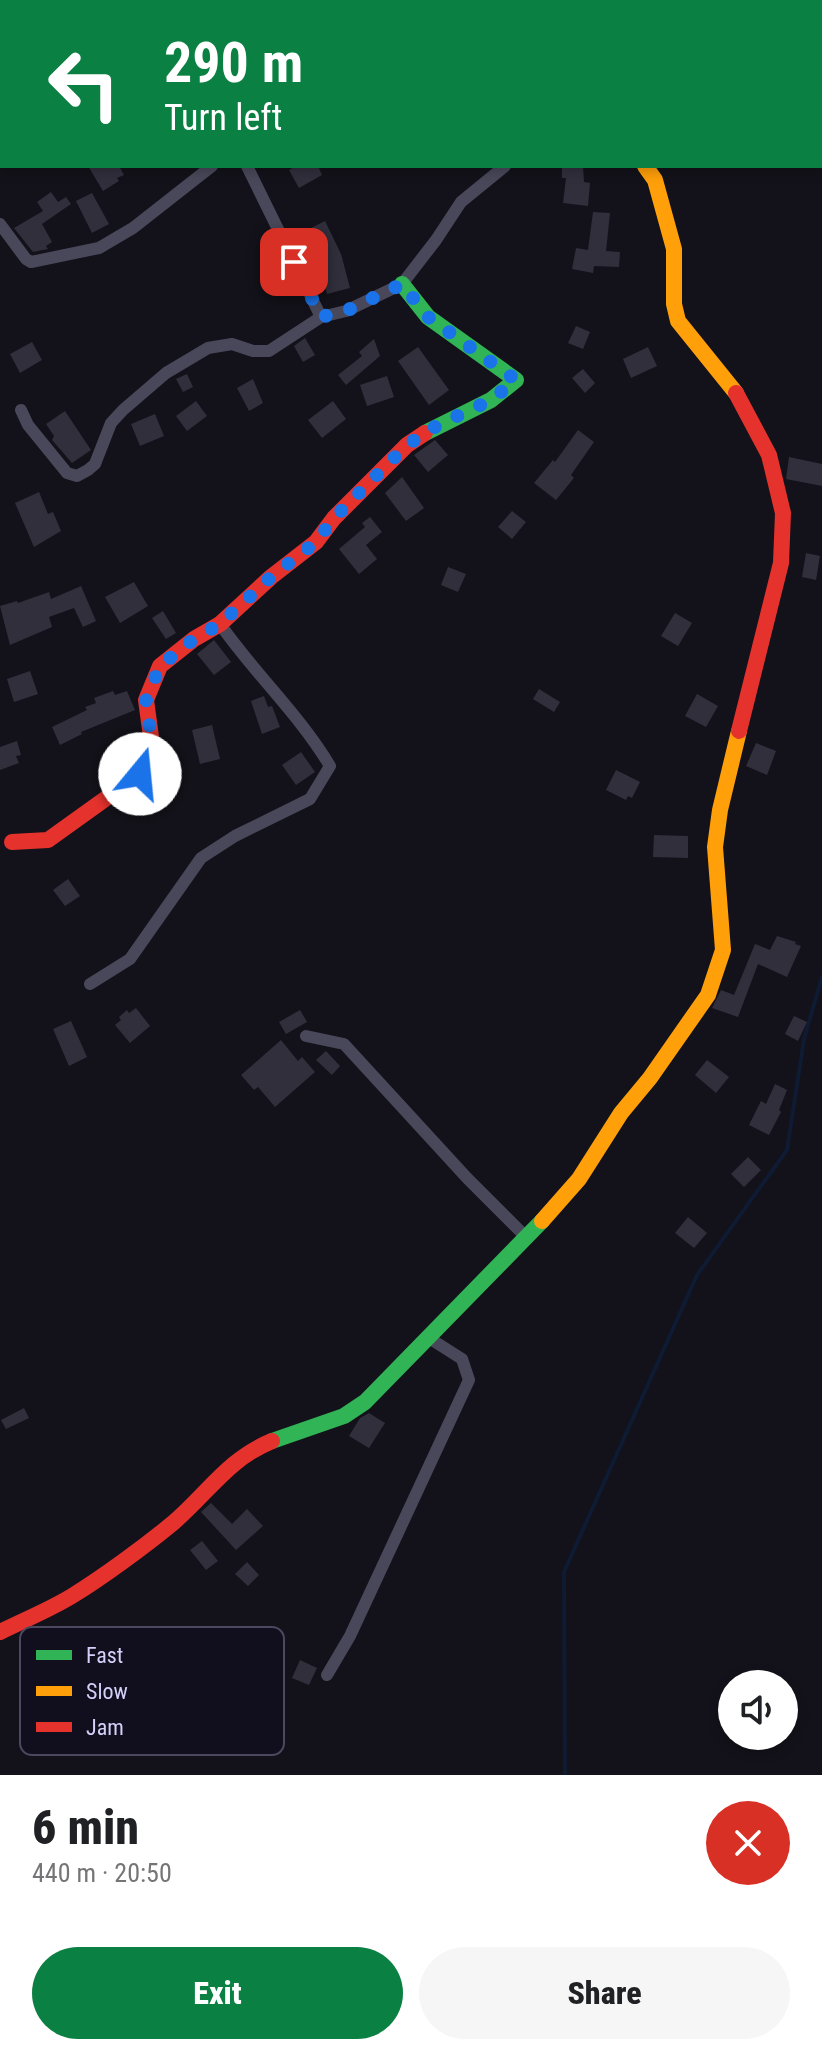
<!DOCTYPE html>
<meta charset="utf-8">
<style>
body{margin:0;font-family:"Roboto Condensed",sans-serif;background:#f6f6f6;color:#202124;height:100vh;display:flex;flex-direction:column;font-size:30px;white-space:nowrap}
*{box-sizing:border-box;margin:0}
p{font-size:26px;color:#757577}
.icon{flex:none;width:44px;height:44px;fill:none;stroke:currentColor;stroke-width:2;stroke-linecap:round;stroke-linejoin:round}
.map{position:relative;height:1775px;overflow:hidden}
.drawer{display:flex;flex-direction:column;background:#fff;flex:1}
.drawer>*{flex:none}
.hud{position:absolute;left:0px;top:0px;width:822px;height:168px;box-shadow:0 4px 12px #0003;background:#0b8043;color:#fff;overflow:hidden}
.buttons{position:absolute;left:718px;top:1670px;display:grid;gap:16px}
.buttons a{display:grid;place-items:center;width:80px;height:80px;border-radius:50%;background:#fff;box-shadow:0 4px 12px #0003;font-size:40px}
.pin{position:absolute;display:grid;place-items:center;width:68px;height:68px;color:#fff;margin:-34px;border-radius:16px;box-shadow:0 4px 12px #0006}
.me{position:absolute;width:88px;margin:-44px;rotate:17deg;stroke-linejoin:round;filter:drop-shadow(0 0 6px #0008)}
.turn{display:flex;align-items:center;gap:28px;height:168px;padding:0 32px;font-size:36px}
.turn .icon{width:104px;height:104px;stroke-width:2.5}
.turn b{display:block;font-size:56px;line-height:68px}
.round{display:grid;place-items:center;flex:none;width:84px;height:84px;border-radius:42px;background:#f6f6f6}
.head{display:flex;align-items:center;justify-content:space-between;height:136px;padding:0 32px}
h1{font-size:48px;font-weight:800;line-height:60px}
.primary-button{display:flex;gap:16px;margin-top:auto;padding:16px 32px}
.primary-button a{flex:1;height:92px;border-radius:48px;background:#0b8043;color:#fff;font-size:32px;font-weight:800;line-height:92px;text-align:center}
.primary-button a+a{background:#f6f6f6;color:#202124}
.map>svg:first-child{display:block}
</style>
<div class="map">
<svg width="822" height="1775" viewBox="0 0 822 1775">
<rect width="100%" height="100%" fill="#13121a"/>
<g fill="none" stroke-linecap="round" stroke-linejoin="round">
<path stroke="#0e1b33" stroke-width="4" d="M565,1775L564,1572L697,1275L787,1150L804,1039L822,977"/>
</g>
<path fill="#312f3c" d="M88,166H119L124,175L117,178L119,181L103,191Z
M296,166H318L322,175L299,188L289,170Z
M562,166H583L584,182L590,183L588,206L563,203L566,178H562Z
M51,192L58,202L66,197L71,204L42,224L52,242L46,246L48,249L33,252L14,228L43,211L37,202Z
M92,193L109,224L92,233L76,201Z
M593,212L610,213L606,251L620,252L619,267L594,266L593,273L572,269L576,248L588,250Z
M325,221L341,254L350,288L327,294L315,248L308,251L299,234Z
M576,326L590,332L583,349L568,343Z
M305,338L315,355L303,362L294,346Z
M374,339L380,356L346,385L338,375L362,356L359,352Z
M32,342L42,360L20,373L10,354Z
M418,347L449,390L429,405L398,361Z
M648,347L657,366L631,378L623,359Z
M583,369L595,383L585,393L572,378Z
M187,374L193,387L183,392L176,379Z
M387,376L394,397L367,406L360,385Z
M253,379L263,403L249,411L237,388Z
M196,401L207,416L187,431L176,416Z
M333,401L346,419L322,438L308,420Z
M65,411L91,450L72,463L52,440L54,436L46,424Z
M155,414L164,436L140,446L131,424Z
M578,430L594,442L571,475L574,478L556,500L534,483L553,460L555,462Z
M435,440L448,455L428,472L414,455Z
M789,457L822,464V486L786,479Z
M402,477L424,508L406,521L385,493Z
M39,492L48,514L53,512L61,531L34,547L15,503Z
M512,511L526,522L512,539L498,527Z
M370,517L382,532L366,545L377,559L359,574L339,549L365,527L362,523Z
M806,553L820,556L816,580L802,577Z
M448,567L466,574L458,592L441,585Z
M134,582L148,606L120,623L105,597Z
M81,586L96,621L83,627L74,608L49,617L52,627L10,645L0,606L17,601L18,603L49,592L51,599Z
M163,611L176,633L166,639L152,618Z
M675,613L692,623L678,646L661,636Z
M214,640L231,662L214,675L197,654Z
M30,671L38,694L14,702L7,679Z
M539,689L560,702L554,712L533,699Z
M113,691L115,695L127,691L135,710L81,732L82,734L60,745L52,727L87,710L85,707L96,703L94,698Z
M697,694L718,706L706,727L685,716Z
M264,696L268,707L272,706L280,727L262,734L251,701Z
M212,725L220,759L200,764L192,730Z
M17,741L21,755L16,756L19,763L0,770V747Z
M756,743L776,751L767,775L746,766Z
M301,752L315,772L296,785L282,765Z
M616,770L640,782L632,798L628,796L626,800L606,790Z
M654,835L688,836V858L653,857Z
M68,879L80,896L65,906L53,890Z
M777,936L796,942L795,944L801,946L787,977L758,964L738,1017L712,1008L721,990L734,995L755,944L770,950Z
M136,1008L150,1026L130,1043L115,1025L121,1020L119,1017L127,1010L129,1013Z
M300,1010L307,1022L286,1034L279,1022Z
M794,1016L807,1022L798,1041L785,1034Z
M71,1021L87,1057L69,1066L53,1029Z
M281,1040L298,1061L302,1057L315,1072L275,1107L258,1087L254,1090L241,1075Z
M326,1051L340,1066L332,1075L316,1060Z
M707,1060L729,1077L716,1093L695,1075Z
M775,1084L787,1090L779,1110L781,1112L769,1135L749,1125L761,1101L766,1104Z
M748,1157L761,1170L744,1187L731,1174Z
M688,1217L707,1233L694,1248L675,1233Z
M24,1408L29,1418L6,1429L1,1420Z
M369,1413L385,1423L369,1448L349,1436L360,1418Z
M211,1503L232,1524L247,1509L263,1526L236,1550L201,1512Z
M202,1541L218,1561L206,1570L190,1550Z
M247,1562L259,1575L248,1586L235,1574Z
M300,1660L317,1668L309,1685L292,1678Z"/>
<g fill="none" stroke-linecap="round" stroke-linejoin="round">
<path stroke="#49485a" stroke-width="12" d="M165,0L166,2
M736,0L739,2
M623,2L624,0
M758,2L761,0
M820,63L822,65
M247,166L321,317
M0,224L26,259L31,262L99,248L133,228L212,166
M21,410L28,425L67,473L77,476L88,470L95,464L111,423L123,410L166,373L208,348L232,344L253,351H269L321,317L346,311L402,284L436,240L461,202L505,166
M90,984L130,959L201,858L235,836L310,799L330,766C299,714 254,673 220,624
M306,1036L344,1044L467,1178L527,1238
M327,1675L350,1636L469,1380L462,1359L429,1338"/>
<path stroke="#30b455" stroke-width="16" d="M402,284L428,317L516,380L491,400L425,433
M272,1441L344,1416L365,1402L542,1221"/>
<path stroke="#ff9f0a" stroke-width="16" d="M645,166L655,180L674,249V304L678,321L736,393
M542,1221L579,1179L621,1113L650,1078L708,995L723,950L715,847L720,810L739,731"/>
<path stroke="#e5322d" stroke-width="16" d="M736,393L769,455L783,513L781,563L739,731
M12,842L48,840L140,774L151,737L146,700L160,666L194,639L220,624L271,577L316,542L334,518L407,445L425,433
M0,1632C24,1620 49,1610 72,1596C103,1577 145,1546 173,1523C208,1493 228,1459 272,1441"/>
</g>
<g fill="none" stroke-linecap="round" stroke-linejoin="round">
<path stroke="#1a73e8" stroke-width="14" stroke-dasharray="0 25.2" d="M140,774L151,737L146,700L160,666L194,639L220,624L271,577L316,542L334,518L407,445L438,425L491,400L516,380L428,317L402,284L346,311L321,317L294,262"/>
</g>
<rect x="20" y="1627" width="264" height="128" rx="12" fill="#110e1d" stroke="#4c485f" stroke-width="2"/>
<rect x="36" y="1650" width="36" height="10" fill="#30b455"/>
<rect x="36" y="1686" width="36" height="10" fill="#ff9f0a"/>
<rect x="36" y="1722" width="36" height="10" fill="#e5322d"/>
<g font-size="22" fill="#d5d0f9">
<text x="86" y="1663">Fast</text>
<text x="86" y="1699">Slow</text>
<text x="86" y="1735">Jam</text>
</g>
</svg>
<div class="buttons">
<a><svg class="icon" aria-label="sound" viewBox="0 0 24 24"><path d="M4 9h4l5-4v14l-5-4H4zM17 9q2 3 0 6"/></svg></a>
</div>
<div class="pin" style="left:294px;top:262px;background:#d93025"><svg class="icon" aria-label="arrive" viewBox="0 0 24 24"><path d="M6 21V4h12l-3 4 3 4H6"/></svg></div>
<svg class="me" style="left:140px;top:774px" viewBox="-20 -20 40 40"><circle r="19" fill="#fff"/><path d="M0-13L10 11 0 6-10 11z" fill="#1a73e8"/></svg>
<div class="hud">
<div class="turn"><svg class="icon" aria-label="left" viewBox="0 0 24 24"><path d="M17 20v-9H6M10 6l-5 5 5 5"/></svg><div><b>290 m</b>Turn left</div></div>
</div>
</div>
<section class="drawer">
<div class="head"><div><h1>6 min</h1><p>440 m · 20:50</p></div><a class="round" style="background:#d93025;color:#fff"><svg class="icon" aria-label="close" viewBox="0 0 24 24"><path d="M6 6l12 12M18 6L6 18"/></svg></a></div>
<div class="primary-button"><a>Exit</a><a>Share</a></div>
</section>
